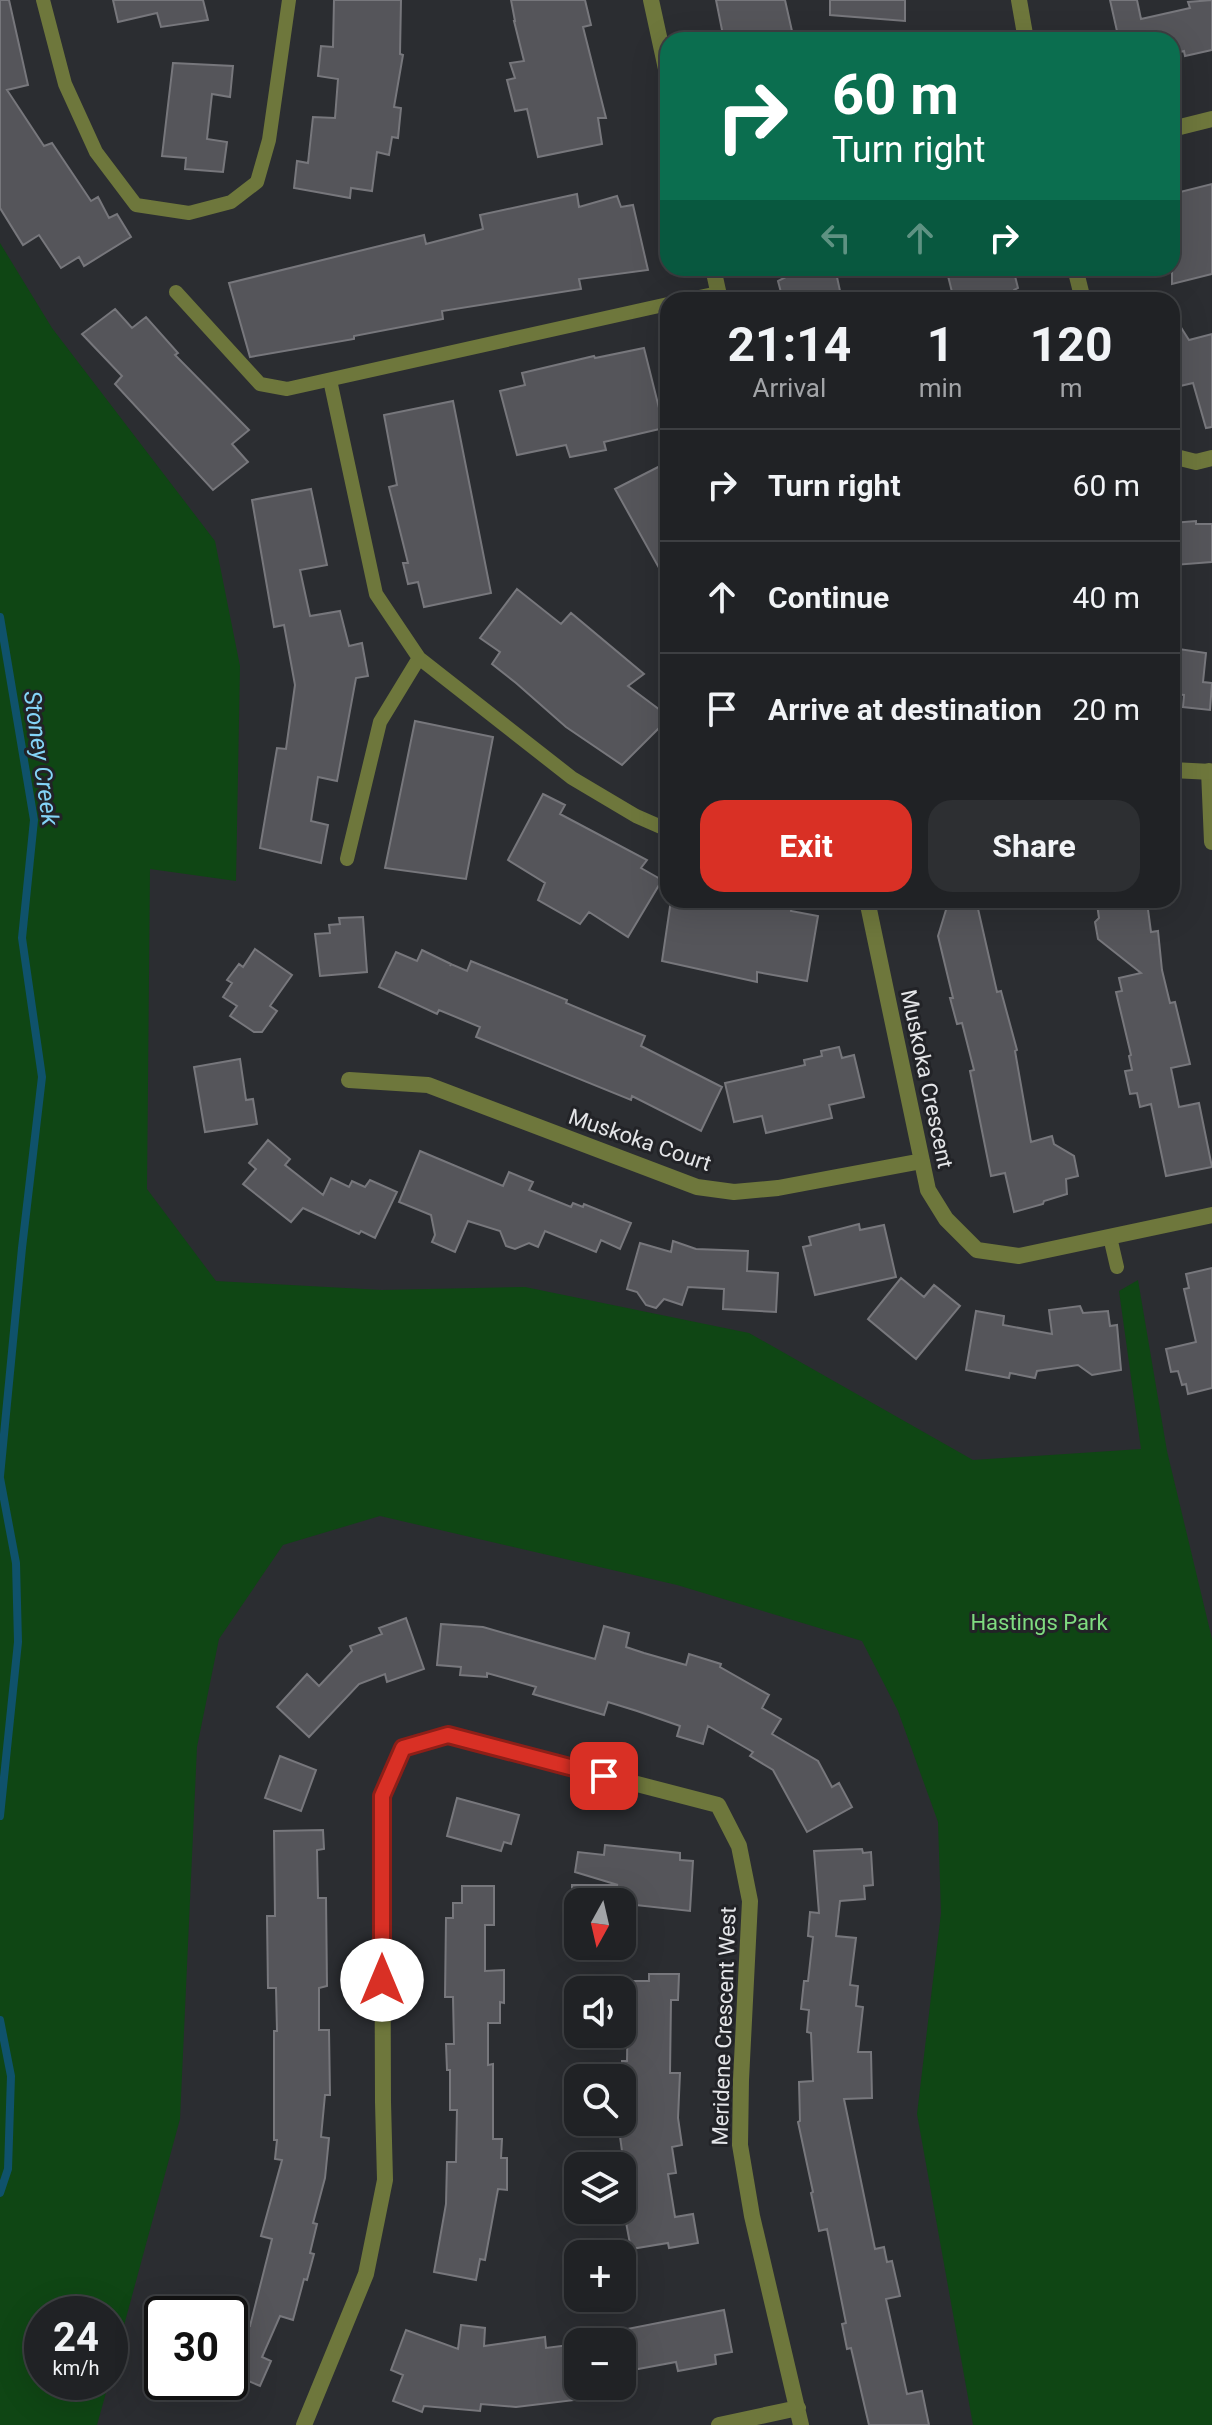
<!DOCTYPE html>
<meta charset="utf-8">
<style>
body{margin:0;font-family:Roboto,sans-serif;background:#2d2f32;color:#f1f3f6;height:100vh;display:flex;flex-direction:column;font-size:30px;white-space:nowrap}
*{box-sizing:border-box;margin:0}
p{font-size:26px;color:#a2a4a7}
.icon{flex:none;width:44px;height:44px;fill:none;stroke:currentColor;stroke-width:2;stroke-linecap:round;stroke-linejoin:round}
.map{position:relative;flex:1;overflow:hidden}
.details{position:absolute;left:660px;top:292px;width:520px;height:616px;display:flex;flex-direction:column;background:#202225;border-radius:24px;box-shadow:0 8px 32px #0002,0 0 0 2px #3d3f42}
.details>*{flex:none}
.hud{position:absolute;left:660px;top:32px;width:520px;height:244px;border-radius:24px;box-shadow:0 8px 32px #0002,0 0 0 2px #3d3f42;background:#0b6e4f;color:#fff;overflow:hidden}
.needle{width:52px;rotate:188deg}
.controls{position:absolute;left:564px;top:1888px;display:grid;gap:16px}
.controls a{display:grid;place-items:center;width:72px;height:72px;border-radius:16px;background:#202225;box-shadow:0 8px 32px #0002,0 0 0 2px #3d3f42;font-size:40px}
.speed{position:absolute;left:24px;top:2296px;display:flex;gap:16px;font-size:40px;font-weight:700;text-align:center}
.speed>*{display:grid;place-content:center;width:104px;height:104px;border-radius:50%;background:#202225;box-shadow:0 8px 32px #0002,0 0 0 2px #3d3f42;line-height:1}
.speed small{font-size:20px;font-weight:400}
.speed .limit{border:4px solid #111;border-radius:12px;background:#fff;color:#111}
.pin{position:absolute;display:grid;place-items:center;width:68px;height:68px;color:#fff;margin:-34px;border-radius:16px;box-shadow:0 4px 12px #0006}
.me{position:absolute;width:88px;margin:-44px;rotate:0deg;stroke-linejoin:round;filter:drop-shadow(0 0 6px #0008)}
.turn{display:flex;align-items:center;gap:28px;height:168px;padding:0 40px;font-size:36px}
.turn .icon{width:104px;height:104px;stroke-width:2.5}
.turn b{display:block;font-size:56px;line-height:68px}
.lanes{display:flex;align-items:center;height:76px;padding:0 40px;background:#0003;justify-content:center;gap:40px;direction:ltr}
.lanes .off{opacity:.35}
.eta{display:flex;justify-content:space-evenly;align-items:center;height:136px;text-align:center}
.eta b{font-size:48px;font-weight:700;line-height:56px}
.action{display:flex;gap:16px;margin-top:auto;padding:16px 40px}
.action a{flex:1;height:92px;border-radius:24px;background:#d93025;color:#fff;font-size:32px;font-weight:700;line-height:92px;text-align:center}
.action a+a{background:#2d2f32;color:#f1f3f6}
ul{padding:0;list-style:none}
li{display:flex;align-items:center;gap:24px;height:112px;padding:0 40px;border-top:2px solid #3d3f42}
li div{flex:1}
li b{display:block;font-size:30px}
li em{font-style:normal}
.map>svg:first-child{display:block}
</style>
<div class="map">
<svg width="1212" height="2425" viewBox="0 0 1212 2425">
<rect width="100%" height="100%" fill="#2b2d31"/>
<path fill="#0f4614" d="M0,243L52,328L215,541L240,666L236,881L150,869L147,1189L216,1281L382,1290L525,1287L749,1333L973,1460L1141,1449L1119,1291L1138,1280L1167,1451L1212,1639V2425H973L917,2114L941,1913L938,1822L898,1711L862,1641L677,1585L380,1516L283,1545L219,1639L197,1747L180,2119L110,2377V2314H42V2382H109L97,2425H0Z"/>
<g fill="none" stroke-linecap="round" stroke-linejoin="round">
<path stroke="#0f526b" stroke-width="8" d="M0,617L34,820L22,938L42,1077L22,1248L0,1476
M0,1478L16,1563L18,1642L0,1816
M0,2020L11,2076L8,2169L0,2193"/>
</g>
<path fill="#55555a" stroke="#77777c" stroke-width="2" d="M0,0H9L28,85L7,90L44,146L52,143L91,201L98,197L109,218L117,214L131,237L84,266L79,257L61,268L39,235L23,245L0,208Z
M113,0H203L208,20L161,27L157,13L118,22Z
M334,0H401L400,54L403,55L394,107L401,108L398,138L392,137L389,155L377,152L372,191L351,188L350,198L294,188L297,161L308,163L313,117L335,118L338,79L318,76L321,46L333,47Z
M511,0H585L591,25L583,27L606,118H598L602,144L538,157L527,109L515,111L507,80L515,78L510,63L524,61L514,21H515Z
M716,0H785L794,40H724Z
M830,0H905V21L830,15Z
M1110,0H1137L1141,19L1190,8L1188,2L1212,0V50L1185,56L1184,51L1172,54V40H1119Z
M173,63L233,66L230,97L212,94L207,139L227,142L223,172L185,169L186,158L162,156Z
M1212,184V274L1172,284V194Z
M577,194L579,207L617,196L621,207L633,205L648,270L579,279L581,289L442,311L443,319L354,336V339L250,357L229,283L424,235L426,244L483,229L480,215Z
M784,268H835L842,300H783L778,281L786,277Z
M946,268H1013L1018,288L1014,290L1016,300H954Z
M115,309L132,328L146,317L178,353L175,355L249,430L232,444L248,462L213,490L115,384L122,376L82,334Z
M1182,329L1189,340L1212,334V427L1206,428L1193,383L1172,388V346Z
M644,348L664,428L604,442L606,450L570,457L566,445L517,455L500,391L525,385L522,373L594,356L595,358Z
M453,401L491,593L424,607L418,582L408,584L403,563H408L389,487L397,485L384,415Z
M668,462V584L615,489Z
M311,489L327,565L300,570L310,616L340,611L349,646L362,643L368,676L356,678L337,781L318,777L311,821L328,825L321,863L260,848L277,748L286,749L295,685L284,625L274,627L252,500Z
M1196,521V524H1212V562L1174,565L1172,523Z
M517,589L561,624L571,613L644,674L628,686L668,716V719L622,765L566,727L516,683L492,664L500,652L480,638Z
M1172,648L1206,653L1203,682L1212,683L1210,710L1183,707L1184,695L1172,694Z
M415,721L493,737L466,879L385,868Z
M543,794L565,805L560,814L647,860L641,868L662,880L628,937L589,912L580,924L538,900L545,883L508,860Z
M671,900H792L791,911L818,916L807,981L757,972V982L662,961Z
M949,900H976L997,992L1001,991L1017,1050L1015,1051L1031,1142L1052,1136L1054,1144L1074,1156L1078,1176L1066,1179L1067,1194L1044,1201L1043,1204L1014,1212L1005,1173L991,1176L970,1071L974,1070L962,1023L957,1024L950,998H953L938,936Z
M1124,900L1147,902L1151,932L1158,931L1162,970L1170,1003L1175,1002L1190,1064L1171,1068L1179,1107L1199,1103L1212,1167L1166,1176L1151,1104L1140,1107L1137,1093L1130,1094L1125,1071L1132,1070L1129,1056L1131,1055L1116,992L1122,991L1119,978L1141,973L1098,939L1095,922L1099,918L1097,904Z
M363,917L367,972L320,976L315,934L330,933L329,925L340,924L339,918Z
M255,949L292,975L270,1006L277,1011L262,1032H254L230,1016L237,1006L223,997L232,983L227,980L239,964L243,967Z
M422,950L451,964L450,966L451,964L467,971L471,961L567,1000L566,1003L645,1036L641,1046L722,1087L701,1131L632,1096L631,1100L476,1037L480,1027L439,1010L437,1014L379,987L396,952L417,961Z
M839,1047L842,1058L854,1055L864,1097L829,1105L832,1118L766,1133L762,1116L734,1122L725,1083L805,1065L804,1060L822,1056L821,1051Z
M240,1059L246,1100L253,1099L257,1124L205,1132L194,1067Z
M268,1140L290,1159L285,1165L323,1195L331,1178L349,1187L352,1181L365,1187L370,1180L397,1192L375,1238L361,1231L359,1234L303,1208L291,1222L243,1184L256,1169L249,1163Z
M420,1151L503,1186L509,1172L533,1182L529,1190L571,1207L573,1203L583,1207L584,1204L631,1223L620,1249L601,1240L596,1252L545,1231L538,1247L529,1243L515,1249L506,1246L500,1231L468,1221L455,1252L432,1242L435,1235L431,1215L399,1202Z
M859,1224L860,1230L884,1225L896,1277L815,1295L803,1247L811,1245L809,1237Z
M673,1241L696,1249L748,1251L747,1271L778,1273L776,1312L723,1309L724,1289L688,1287L682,1305L664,1299L656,1308L646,1305L637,1292L627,1289L640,1243L671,1252Z
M1212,1268V1388L1188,1394L1186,1384L1182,1385L1178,1371L1171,1372L1166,1349L1196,1342L1184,1289L1189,1288L1186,1274Z
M901,1278L924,1297L934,1285L960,1306L916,1359L868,1319Z
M1080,1306L1083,1313L1108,1311L1110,1326L1117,1325L1121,1370L1092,1375L1078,1365L1037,1371L1035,1378L1010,1373L1009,1378L966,1370L976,1311L1004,1316L1003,1325L1052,1334L1049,1310Z
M406,1618L424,1669L387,1682L385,1674L359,1684L309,1737L277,1707L307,1674L319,1686L352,1651L350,1646L382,1634L379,1628Z
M441,1624L483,1627L595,1659L604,1626L629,1633L626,1647L644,1653L686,1665L689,1654L721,1664L720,1667L769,1695L762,1708L781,1719L772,1734L818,1761L832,1787L839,1783L852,1807L807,1832L773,1770L750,1756L753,1752L708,1726L703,1744L677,1736L680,1726L637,1711L608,1702L604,1715L533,1694L536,1687L487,1673V1677L460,1675L461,1667L437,1665Z
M280,1756L316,1770L301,1811L265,1798Z
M457,1798L519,1815L511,1844L504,1842L501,1851L447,1836Z
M323,1830L324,1849L317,1850L318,1898H326L327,1986L319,1988V2030H329L330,2095H325L321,2137L329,2138L325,2178L313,2223L317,2224L310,2253L314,2254L307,2280L304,2279L293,2320L280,2316L262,2357L271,2361L260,2386L230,2373V2318L250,2326L272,2239L261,2236L282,2160L275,2159L277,2140H274V2031H277L276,1988H268L267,1916H275L274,1831Z
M605,1845L680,1853V1860L693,1861L690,1911L572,1898V1885H618L575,1872L578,1852L604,1855Z
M862,1849L863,1853L871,1852L873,1885L864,1886L865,1899L840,1901L836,1936L856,1938L850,1985L858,1986L856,2006L863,2007L858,2052H871L872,2098L844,2099L875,2249L884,2247L887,2262L892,2261L900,2296L886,2299L907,2394L922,2391L929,2425H869L851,2348L847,2349L842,2324L846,2323L827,2229L819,2231L811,2193L813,2192L798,2122L800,2121L799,2082L813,2081L811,2033L807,2032L809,2010L801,2009L804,1981H808L813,1937L808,1936L810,1912L819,1913L814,1851Z
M462,1886H494V1925H485V1971L504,1970V2003L500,2002V2023H488V2065L493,2064V2139H502L501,2158H507V2190L498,2189L485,2260L480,2259L476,2280L434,2272L446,2204L447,2162H456L457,2110H450V2070H447L446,2044H454L453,1997H445L446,1918H453V1903H462Z
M649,1974H679L678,2000H671L670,2073H680L678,2118L682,2145L672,2147L676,2173L668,2174L675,2217L693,2214L698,2243L669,2248L668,2243L631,2249L625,2217L635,2214L626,2166H624L619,2129L622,2128V2061H627L628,2001H622V1981H649Z
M724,2310L732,2352L715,2355L716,2364L678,2371L676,2362L622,2372V2330Z
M461,2325L485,2328L484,2346L545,2337L546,2348L578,2344V2395H574L575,2400L516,2407L481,2404L480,2411L424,2406L422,2412L393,2401L403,2375L391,2370L406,2330L458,2349Z"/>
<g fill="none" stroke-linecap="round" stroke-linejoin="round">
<path stroke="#6e773c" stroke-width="14" d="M43,0L65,84L96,152L136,205L189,213L231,202L257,182L269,140L289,0
M176,292L260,384L287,389L668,304
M685,300L718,293
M330,380L376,594L419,658L572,778L636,816L668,830
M347,859L380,722L419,658
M1110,1237L1117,1267"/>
<path stroke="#6e773c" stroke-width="16" d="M1019,0L1026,40
M1172,129L1212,119
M1075,268L1083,300
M1172,456L1196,462L1212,458
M1209,771L1212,842
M867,900L928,1190L946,1219L977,1250L1019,1256L1212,1215
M349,1080L428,1085L697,1187L734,1192L778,1188L922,1161
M304,2425L366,2274L385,2180L383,2102L382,1796L403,1748L448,1735L718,1805L739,1846L750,1901L741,2080L740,2145L752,2216L801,2425
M719,2425L798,2408"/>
<path stroke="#6e773c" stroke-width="16" d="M651,0L668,78
M713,268L720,300
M1172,770L1212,772"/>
</g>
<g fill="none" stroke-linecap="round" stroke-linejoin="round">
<defs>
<path id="route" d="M382,1980V1796L403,1748L448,1735L604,1776"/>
</defs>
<use href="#route" stroke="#8d1f18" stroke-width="20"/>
<use href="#route" stroke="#d93025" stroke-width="14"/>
</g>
<g text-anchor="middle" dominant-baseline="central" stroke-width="6" stroke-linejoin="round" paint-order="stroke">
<g font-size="22" fill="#e4e5e8" stroke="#222327">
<text transform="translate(927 1079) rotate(78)">Muskoka Crescent</text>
<text transform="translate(640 1140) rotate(19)">Muskoka Court</text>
<text transform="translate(724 2026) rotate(-88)">Meridene Crescent West</text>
</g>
<g font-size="22" fill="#7fdc80" stroke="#222327">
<text x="1039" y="1622">Hastings Park</text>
</g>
<g font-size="24" font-style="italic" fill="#84d4f7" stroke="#222327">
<text transform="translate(41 758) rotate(82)">Stoney Creek</text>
</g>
</g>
</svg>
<div class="controls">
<a><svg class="needle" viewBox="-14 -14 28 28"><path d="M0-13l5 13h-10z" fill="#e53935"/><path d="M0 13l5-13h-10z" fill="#a2a4a7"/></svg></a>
<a><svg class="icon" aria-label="sound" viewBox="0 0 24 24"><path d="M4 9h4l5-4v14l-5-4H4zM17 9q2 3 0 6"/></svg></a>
<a><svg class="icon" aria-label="search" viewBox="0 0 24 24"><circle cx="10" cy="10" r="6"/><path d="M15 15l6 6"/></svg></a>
<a><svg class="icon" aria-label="layers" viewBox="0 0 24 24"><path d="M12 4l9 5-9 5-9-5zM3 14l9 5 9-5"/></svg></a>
<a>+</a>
<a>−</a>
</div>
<div class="speed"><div>24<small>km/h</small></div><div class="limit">30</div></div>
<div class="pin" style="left:604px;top:1776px;background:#d93025"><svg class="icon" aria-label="arrive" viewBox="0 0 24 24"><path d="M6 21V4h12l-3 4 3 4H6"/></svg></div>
<svg class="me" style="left:382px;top:1980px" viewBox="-20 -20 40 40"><circle r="19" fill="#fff"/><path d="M0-13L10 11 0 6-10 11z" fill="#d93025"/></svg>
<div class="hud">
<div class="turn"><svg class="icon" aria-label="right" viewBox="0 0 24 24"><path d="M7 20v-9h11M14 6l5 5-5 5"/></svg><div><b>60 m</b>Turn right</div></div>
<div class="lanes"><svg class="icon off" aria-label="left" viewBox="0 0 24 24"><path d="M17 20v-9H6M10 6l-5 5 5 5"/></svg><svg class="icon off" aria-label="ahead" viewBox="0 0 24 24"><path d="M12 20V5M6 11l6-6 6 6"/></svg><svg class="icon" aria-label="right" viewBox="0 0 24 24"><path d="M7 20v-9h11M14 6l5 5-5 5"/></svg></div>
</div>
<section class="details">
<div class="eta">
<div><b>21:14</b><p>Arrival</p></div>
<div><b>1</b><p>min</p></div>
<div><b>120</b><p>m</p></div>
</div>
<ul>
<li><svg class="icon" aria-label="right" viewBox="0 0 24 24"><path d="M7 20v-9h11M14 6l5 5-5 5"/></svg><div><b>Turn right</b></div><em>60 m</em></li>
<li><svg class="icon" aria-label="ahead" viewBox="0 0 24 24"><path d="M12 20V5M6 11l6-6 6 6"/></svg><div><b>Continue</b></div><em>40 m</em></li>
<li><svg class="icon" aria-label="arrive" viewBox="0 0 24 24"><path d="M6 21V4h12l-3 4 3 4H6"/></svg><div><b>Arrive at destination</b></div><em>20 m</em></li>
</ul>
<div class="action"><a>Exit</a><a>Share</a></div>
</section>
</div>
